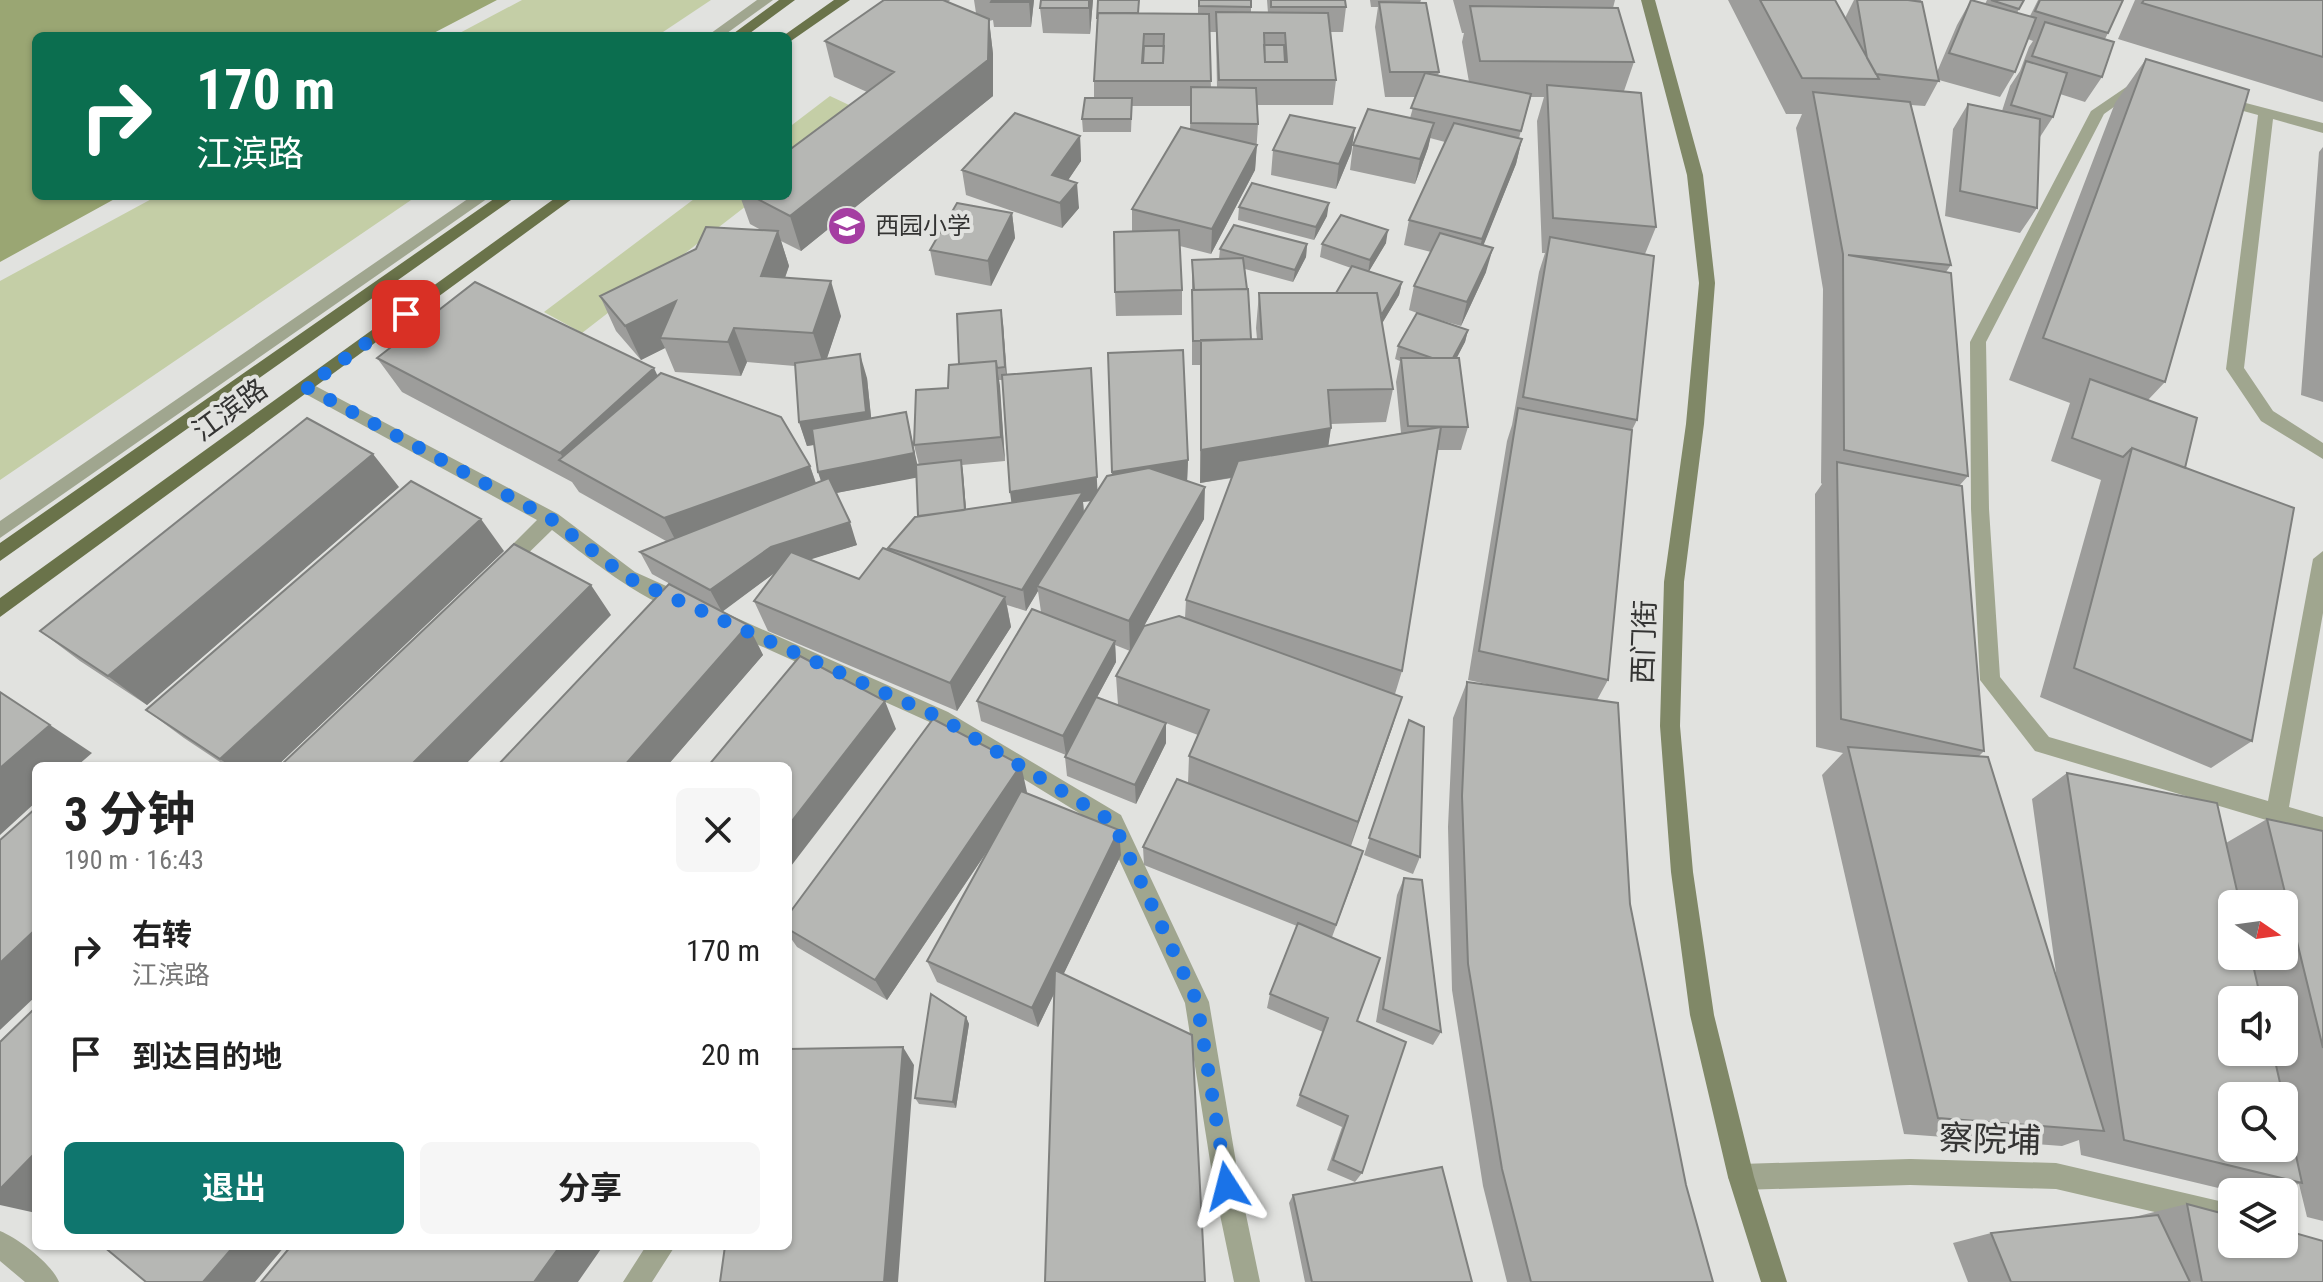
<!DOCTYPE html>
<html lang="zh">
<meta charset="utf-8">
<style>
body{margin:0;font-family:"Roboto Condensed","Noto Sans SC",sans-serif;background:#f6f6f6;color:#222;height:100vh;display:flex;flex-direction:column;font-size:30px;white-space:nowrap}
*{box-sizing:border-box;margin:0}
p{font-size:26px;color:#767676}
.icon{flex:none;width:44px;height:44px;fill:none;stroke:currentColor;stroke-width:2;stroke-linecap:round;stroke-linejoin:round}
.map{position:relative;flex:1;overflow:hidden}
.drawer{position:absolute;left:32px;top:762px;width:760px;height:488px;display:flex;flex-direction:column;background:#fff;border-radius:12px;box-shadow:0 2px 6px #0004}
.drawer>*{flex:none}
.guide{position:absolute;left:32px;top:32px;width:760px;height:168px;border-radius:12px;box-shadow:0 2px 6px #0004;background:#0b6e4f;color:#fff;overflow:hidden}
.needle{width:52px;rotate:103deg}
.buttons{position:absolute;left:2218px;top:890px;display:grid;gap:16px}
.buttons a{display:grid;place-items:center;width:80px;height:80px;border-radius:12px;background:#fff;box-shadow:0 2px 6px #0004;font-size:40px}
.pin{position:absolute;display:grid;place-items:center;width:68px;height:68px;color:#fff;margin:-34px;border-radius:16px;box-shadow:0 4px 12px #0006}
.me{position:absolute;width:88px;margin:-44px;rotate:351deg;stroke-linejoin:round;filter:drop-shadow(0 0 6px #0008)}
.turn{display:flex;align-items:center;gap:28px;height:168px;padding:0 32px;font-size:36px}
.turn .icon{width:104px;height:104px;stroke-width:2.5}
.turn b{display:block;font-size:56px;line-height:68px}
.round{display:grid;place-items:center;flex:none;width:84px;height:84px;border-radius:12px;background:#f6f6f6}
.head{display:flex;align-items:center;justify-content:space-between;height:136px;padding:0 32px}
h1{font-size:48px;font-weight:700;line-height:60px}
.action{display:flex;gap:16px;margin-top:auto;padding:16px 32px}
.action a{flex:1;height:92px;border-radius:12px;background:#0f766e;color:#fff;font-size:32px;font-weight:700;line-height:92px;text-align:center}
.action a+a{background:#f6f6f6;color:#222}
ul{padding:0;list-style:none}
li{display:flex;align-items:center;gap:24px;height:104px;padding:0 32px}
li div{flex:1}
li b{display:block;font-size:30px}
li em{font-style:normal}
.map>svg:first-child{display:block}
</style>
<div class="map">
<svg width="2323" height="1282" viewBox="0 0 2323 1282">
<rect width="100%" height="100%" fill="#e1e2df"/>
<path fill="#c4cea6" d="M522,0H711L657,36H454Z
M830,96L866,113L788,174V128Z
M157,196H417L0,480V281Z
M698,196H759L582,333L544,312Z"/>
<path fill="#9aa673" d="M0,0H497L428,36H36V196H120L0,262Z"/>
<g fill="none" stroke-linecap="round" stroke-linejoin="round">
<path fill="#a0a68f" fill-rule="evenodd" d="M757,0H773L723,36H707Z
M472,196H491L0,538V521Z"/>
<path fill="#a0a68f" fill-rule="evenodd" d="M2141,77L2148,81L2146,84L2104,114L1986,342L1989,509L2000,677L2049,737L2268,801L2313,559L2323,551V613L2289,807L2323,817V837L2035,751L1980,680L1971,509L1970,342L2091,111Z
M2219,96L2323,123V133L2273,119L2244,368L2273,411L2323,443V459L2261,421L2226,369L2258,115L2214,103L2212,100Z
M306,381L558,514L635,572L693,598L696,604L693,610C663,620 577,549 552,530L509,572H495L492,567L495,562L537,520L300,391L297,387L300,383Z
M730,615L948,712L1121,815L1209,1002L1240,1186L1260,1282H1234L1214,1186L1185,1003L1105,829L934,724L723,629L720,623L723,617Z
M1910,1159L2056,1163L2232,1204V1230L2056,1189L1910,1185L1741,1190L1732,1186L1728,1177L1732,1168L1741,1164Z
M0,1231C19,1239 51,1263 59,1282H25L0,1261Z
M646,1246H675L652,1282H623Z"/>
<path fill="#808867" fill-rule="evenodd" d="M1641,0H1655L1703,175L1715,283L1704,424L1684,582L1680,726L1693,872L1714,1015L1754,1177L1787,1282H1761L1728,1177L1690,1015L1671,872L1660,726L1664,582L1686,424L1699,283L1687,175Z"/>
<path fill="#6a734a" fill-rule="evenodd" d="M779,0H795L746,36H730Z
M834,0H850L788,43V36H783Z
M498,196H517L0,561V543Z
M558,196H576L0,617V598Z"/>
</g>
<path fill="#9d9d9b" fill-rule="evenodd" d="M884,0H950L948,2L976,13L974,0H1034L1031,27H994L993,20L989,21L993,54V96L801,251L781,241L789,266L785,278L841,316L827,358L867,378L871,418L906,412L917,465H919L914,445L948,388L959,364L1003,323L1007,374L1098,490L1188,460L1187,481L1204,519L1130,651L1115,645L1116,662L1097,697L1166,723V743L1136,804L1067,776L1065,757L1066,755L981,721L977,701L1041,612L1038,591L1026,611L1007,605L1011,627L957,711L768,631L754,601L777,571L722,611L748,625L763,655L667,766H497L692,596L652,574L640,552L666,541L579,492L572,482L402,392L377,358L658,376L810,466L816,483L821,481L818,472L814,445L807,446L799,422L795,366L747,362L741,376L675,372L665,348L641,360L616,331L600,296L761,230L750,224L740,196H788L867,92L834,77L825,41ZM999,380H1003L1012,503L966,510L962,465L1005,461ZM916,477L919,517L888,548L889,551L859,579L810,559L857,545L836,493ZM1091,501L1084,512L1083,502Z
M1041,0H1093L1090,34L1043,33L1040,8Z
M1098,0H1139V13L1198,14V0H1251V13H1268L1267,0H1345L1346,7L1343,32H1330L1336,80L1333,105H1257L1258,124L1255,170L1211,254L1180,246L1182,290V315L1116,316L1115,292L1132,231V209L1190,129L1191,106H1132L1131,132H1083L1082,119L1094,98V81ZM1209,32H1216L1217,88H1211Z
M1370,0H1421L1420,3L1439,72L1438,76L1469,82L1462,42L1464,33H1462L1453,0H1615L1613,8L1634,62L1624,91L1656,227L1645,254L1637,420L1632,430L1608,680L1597,700L1630,904L1686,1185L1713,1282H1507L1483,1186L1452,990L1448,827L1453,718L1467,682L1496,686L1468,680L1507,441L1512,425L1539,272L1545,253H1542L1537,121L1544,97H1531L1519,138L1522,139L1516,164L1483,245L1486,272L1461,326L1422,315L1468,330L1465,342L1456,358L1468,427L1461,450H1437L1402,671L1395,694L1393,725L1351,846L1358,868L1332,937L1357,1021L1362,1173L1355,1182L1327,1170L1342,1127L1296,1106L1323,1032L1267,1008L1270,994L1297,926L1144,865L1143,847L1188,783L1189,756L1198,735L1118,705L1116,676L1185,618L1186,600L1232,478L1200,483V365H1192V260L1219,259L1220,249L1307,244L1306,257L1293,282L1245,269L1251,339H1257L1256,328L1259,293H1336L1351,268L1320,257L1322,244L1386,243L1369,271L1402,282L1399,295L1382,323L1393,389L1386,422L1331,424L1328,446L1401,433L1396,382L1400,361L1395,359L1398,346L1417,313L1409,310L1414,286L1431,252L1404,245L1409,220L1445,142L1430,138L1428,148L1415,184L1350,170L1353,145L1410,118L1416,97H1385L1375,27L1378,7H1371Z
M1728,0H1835L1845,18L1854,0H1921L1937,72L1957,25L1971,0L1985,4L1987,0H2024L2017,13L2030,16L2038,0H2123L2108,33L2105,39L2102,77L2085,102L2060,94L2053,117L2040,137L2037,208L2020,233L1945,216L1953,129L1968,104L2002,111L2010,86L2020,71L2029,47L2033,41L2028,39L2015,72L2000,97L1939,80L1925,106L1911,105L1951,265L1946,272L1968,476L1959,486L1984,751L1979,756L2057,980L2032,799L2067,773L2226,843L2267,819L2323,831V1221L2307,1217L2299,1184L2266,1192H2235L2081,1155L2079,1140L2062,1146L1904,1134L1822,775L1843,753L1816,747L1815,494L1822,484L1821,483L1823,289L1796,128L1802,114H1786ZM2232,904H2284V956H2232ZM2232,1000H2284V1052H2232ZM2232,1096H2284V1148Z
M2135,0H2323V102L2118,39Z
M2146,59L2165,382L2148,400L2185,468L2252,741L2211,768L2040,697L2101,480L2051,461L2070,403L2009,380L2115,103Z
M1355,128L1351,153L1336,189L1271,175L1273,150Z
M1080,136L1081,161L1068,180L1079,208L1062,228L966,195L962,170Z
M2323,147V402L2301,395L2319,152Z
M1239,207L1327,216L1314,240L1238,220Z
M1012,213L1015,238L991,286L935,275L930,250Z
M399,487L147,705L80,661L40,631Z
M504,551L277,766H226L184,738L146,710Z
M1409,720L1420,857L1413,874L1364,855Z
M1027,792L1026,793L1121,855L1038,1027L937,982L927,961L990,847L887,1000L797,947L788,934V915Z
M1404,878L1441,1032L1433,1045L1376,1022L1397,895Z
M966,1017L969,1024L956,1108L919,1104L915,1098Z
M1293,1195L1472,1282H1305L1289,1203Z
M2187,1204L2323,1282H1968L1953,1243L1991,1233L2130,1218Z"/>
<path fill="#7f807e" d="M1029,0H1034L1031,27L1029,2Z
M1089,0H1093L1090,34L1089,8Z
M989,19L993,54V96L801,251L790,216Z
M1434,123L1428,148L1415,184L1420,159Z
M1355,128L1351,153L1336,189L1339,164Z
M1080,136L1081,161L1054,201L1052,175Z
M1522,139L1516,164L1476,264L1482,239Z
M1257,145L1255,170L1211,254L1212,229Z
M1077,183L1079,208L1062,228L1060,203Z
M1329,203L1327,216L1314,240L1316,227Z
M1012,213L1015,238L991,286L988,261Z
M1388,230L1386,243L1368,273L1370,260Z
M778,231L789,266L773,311L761,276Z
M1307,244L1306,257L1293,282L1295,270Z
M1493,248L1486,272L1461,326L1467,302Z
M831,281L841,316L824,367L813,333Z
M1402,282L1399,295L1380,327L1382,314Z
M676,301L660,338L665,348L641,360L625,326Z
M1001,310L1003,323L1007,380L1005,367Z
M734,328L747,362L741,376L728,342Z
M1468,330L1465,342L1447,377L1450,364Z
M860,354L867,378L873,435L807,446L799,422Z
M996,361L1000,386L1005,461L1001,437Z
M654,368L670,402L567,464L560,453Z
M1091,368L1098,500L1083,502L1084,515L1037,586L1038,591L1026,611L1010,492Z
M906,412L920,477L826,495L818,472Z
M1331,428L1326,461L1200,483L1201,450Z
M373,454L399,487L147,705L108,676Z
M961,460L963,472L967,522L965,510Z
M1188,460L1187,483L1113,495L1112,472Z
M810,466L821,499L680,549L664,518Z
M1205,487L1204,519L1130,651L1129,621Z
M481,519L504,551L277,766H230L220,759Z
M850,522L857,545L780,569L722,612L710,590L771,547Z
M591,585L611,615L464,766H410Z
M1005,597L1011,627L957,711L950,683Z
M748,625L763,655L667,766H624Z
M1115,641L1116,662L1066,755L1063,736Z
M1402,697L1393,725L1350,847L1358,822Z
M885,701L896,729L788,870V826Z
M1166,723V743L1136,804L1135,785Z
M50,725L92,753L77,766H36V802L0,835V768Z
M1021,765L1027,792L887,1000L875,980Z
M1119,830L1121,855L1038,1027L1032,1008Z
M36,929V996L0,1030V963Z
M966,1017L969,1024L956,1108L953,1102Z
M903,1047L914,1065L898,1282H884Z
M36,1152V1213L0,1205V1189Z
M234,1246H285L255,1282H203Z
M560,1246H603L578,1282H534Z"/>
<path fill="#b6b7b4" stroke="#7f807e" stroke-width="2" fill-rule="evenodd" d="M884,0H943L989,19L988,60L790,216L752,196H788V151L894,72L825,41Z
M992,0H1029V2H991Z
M1041,0H1089V8H1040Z
M1098,0H1139L1138,13H1098L1097,19Z
M1199,0H1251V7L1199,6Z
M1271,0H1345L1346,7H1271Z
M1760,0H1835L1879,79L1802,78Z
M1857,0H1908L1922,2L1939,81L1876,74L1867,58Z
M1971,0L2036,18L2015,72L1949,53Z
M1991,0H2024L2019,9Z
M2040,0H2123L2108,33L2035,11Z
M2144,0H2323V57L2142,3Z
M1379,2L1426,3L1439,72H1390Z
M1470,6L1618,8L1634,62L1480,61Z
M1216,12L1328,13L1336,80H1219ZM1264,33H1285L1287,62H1265Z
M1098,13L1209,14L1211,81H1094ZM1144,34H1164L1163,63H1142Z
M2045,22L2114,42L2102,77L2032,56Z
M1264,45H1284L1285,62H1265Z
M1144,46H1164L1163,63H1143Z
M2146,59L2249,90L2165,382L2043,338Z
M2026,61L2067,73L2053,117L2011,105Z
M1425,73L1531,94L1521,131L1411,108Z
M1547,85L1641,93L1656,227L1553,218Z
M1191,87L1256,88L1258,124L1191,123Z
M1813,92L1910,102L1951,265L1848,255L1951,273L1968,476L1844,450L1843,254Z
M1085,98H1132L1131,119H1082Z
M1968,104L2040,119L2037,208L1960,191Z
M1368,109L1434,123L1420,159L1353,145Z
M1015,113L1080,136L1052,175L1077,183L1060,203L962,170Z
M1290,115L1355,128L1339,164L1273,150Z
M1454,123L1522,139L1482,239L1409,220Z
M1181,127L1257,145L1212,229L1132,209Z
M1252,183L1329,203L1316,227L1239,207Z
M957,203L1012,213L988,261L930,250Z
M1341,215L1388,230L1370,260L1322,244Z
M1234,225L1307,244L1295,270L1220,249Z
M706,227L778,231L761,276L831,281L813,333L734,328L728,342L660,338L676,301L625,326L600,296L696,249Z
M1179,230L1182,290L1115,292L1114,232Z
M1440,233L1493,248L1467,302L1414,286Z
M1550,237L1654,256L1637,420L1523,397Z
M1243,258L1247,289L1194,290L1192,260Z
M1352,266L1402,282L1382,314H1381L1377,293H1336Z
M475,282L654,368L560,453L377,358Z
M1248,289L1251,339L1193,341L1192,290Z
M1259,293H1377L1393,389L1328,390L1331,428L1201,450V340L1262,339Z
M1001,310L1005,367L997,368L996,361L959,364L957,314Z
M1417,313L1468,330L1453,358H1432L1398,346Z
M1183,350L1188,460L1112,472L1108,353Z
M860,354L866,412L799,422L795,363Z
M1401,358H1459L1468,427L1408,426Z
M996,361L1001,437L914,445L916,390L948,388L949,365Z
M1091,368L1097,477L1010,492L1002,375Z
M661,373L781,417L810,466L664,518L559,460Z
M2090,379L2197,418L2185,468L2132,448L2123,457L2072,438Z
M1518,408L1632,430L1608,680L1479,651Z
M906,412L914,453L818,472L812,429Z
M307,418L373,454L108,676L40,631Z
M1441,427L1402,671L1186,600L1238,461Z
M2132,448L2294,508L2252,741L2074,668Z
M961,460L965,510L918,516L916,465Z
M1837,462L1962,486L1984,751L1841,719Z
M1149,468L1205,487L1129,621L1037,586L1107,476Z
M829,478L850,522L771,547L710,590L640,552Z
M411,481L481,519L220,759L146,710Z
M1083,492L1022,590L888,548L915,517Z
M514,544L591,585L410,766H280Z
M883,548L1005,597L950,683L754,601L791,552L859,579Z
M669,584L748,625L624,766H497Z
M1032,609L1115,641L1063,736L977,701Z
M1179,616L1402,697L1358,822L1189,756L1209,710L1116,676L1144,626Z
M800,656L885,701L788,826V766H708Z
M1467,682L1618,703L1630,904L1686,1185L1713,1282H1531L1502,1169L1468,964L1462,796Z
M0,692L50,725L0,768Z
M1096,697L1166,723L1135,785L1065,757Z
M933,719L1021,765L875,980L788,929V915Z
M1409,720L1424,727L1420,857L1369,838Z
M1848,747L1988,757L2104,1131L1938,1118Z
M2067,773L2217,803L2240,904H2232V956H2251L2261,1000H2232V1052H2273L2283,1096H2232V1148H2284V1101L2302,1183L2124,1140Z
M1177,779L1363,851L1336,925L1143,847Z
M1021,791L1119,830L1032,1008L927,961Z
M36,808V929L0,963V840Z
M2267,819L2323,831V1048Z
M1404,878L1422,880L1441,1032L1383,1009Z
M1298,923L1380,958L1357,1021L1406,1042L1362,1173L1333,1160L1348,1116L1300,1095L1328,1018L1270,994Z
M1055,970L1192,1035L1205,1282H1045Z
M931,994L966,1017L953,1102L915,1098Z
M36,1007V1152L0,1189V1042Z
M903,1047L884,1282H720L725,1246H788V1049Z
M1442,1167L1472,1282H1312L1293,1195Z
M2187,1204L2232,1216V1244H2284V1230L2323,1241V1282H2202Z
M2158,1215L2190,1282H2011L1991,1233Z
M103,1246H234L203,1282H146Z
M291,1246H560L534,1282H261Z"/>
<g fill="none" stroke-linecap="round" stroke-linejoin="round">
<path stroke="#1a73e8" stroke-width="14" stroke-dasharray="0 25.2" d="M406,314L306,387L551,519L628,578L941,718L1113,822L1197,1002L1227,1186"/>
</g>
<defs>
<symbol id="school-disc" viewBox="-11 -11 22 22"><circle r="9.5" fill="#a53ea2" stroke="#e1e2df"/><path d="M0-5L7-2L0 1L-7-2ZM-4 1L0 2.5L4 1V4Q0 6-4 4Z" fill="#fff"/></symbol>
</defs>
<g fill-rule="evenodd">
<use href="#school-disc" x="825" y="204" width="44" height="44"/>
</g>
<g text-anchor="middle" dominant-baseline="central" stroke-width="8" stroke-linejoin="round" paint-order="stroke">
<g font-size="24" fill="#343433" stroke="#e1e2df" text-anchor="start">
<text x="875" y="226">西园小学</text>
</g>
<g font-size="28" fill="#343433" stroke="#e1e2df">
<text transform="translate(230 410) rotate(-36)">江滨路</text>
<text transform="translate(1644 642) rotate(-88)">西门街</text>
</g>
<g font-size="34" fill="#343433" stroke="#e1e2df">
<text transform="translate(1990 1139) rotate(2)">察院埔</text>
</g>
</g>
</svg>
<div class="buttons">
<a><svg class="needle" viewBox="-14 -14 28 28"><path d="M0-13l5 13h-10z" fill="#e53935"/><path d="M0 13l5-13h-10z" fill="#767676"/></svg></a>
<a><svg class="icon" aria-label="sound" viewBox="0 0 24 24"><path d="M4 9h4l5-4v14l-5-4H4zM17 9q2 3 0 6"/></svg></a>
<a><svg class="icon" aria-label="search" viewBox="0 0 24 24"><circle cx="10" cy="10" r="6"/><path d="M15 15l6 6"/></svg></a>
<a><svg class="icon" aria-label="layers" viewBox="0 0 24 24"><path d="M12 4l9 5-9 5-9-5zM3 14l9 5 9-5"/></svg></a>
</div>
<div class="pin" style="left:406px;top:314px;background:#d93025"><svg class="icon" aria-label="arrive" viewBox="0 0 24 24"><path d="M6 21V4h12l-3 4 3 4H6"/></svg></div>
<svg class="me" style="left:1227px;top:1186px" viewBox="-20 -20 40 40"><path d="M0-17L14 15 0 8-14 15z" fill="#1a73e8" stroke="#fff" stroke-width="4"/></svg>
<div class="guide">
<div class="turn"><svg class="icon" aria-label="right" viewBox="0 0 24 24"><path d="M7 20v-9h11M14 6l5 5-5 5"/></svg><div><b>170 m</b>江滨路</div></div>
</div>
<section class="drawer">
<div class="head"><div><h1>3 分钟</h1><p>190 m · 16:43</p></div><a class="round"><svg class="icon" aria-label="close" viewBox="0 0 24 24"><path d="M6 6l12 12M18 6L6 18"/></svg></a></div>
<ul>
<li><svg class="icon" aria-label="right" viewBox="0 0 24 24"><path d="M7 20v-9h11M14 6l5 5-5 5"/></svg><div><b>右转</b><p>江滨路</p></div><em>170 m</em></li>
<li><svg class="icon" aria-label="arrive" viewBox="0 0 24 24"><path d="M6 21V4h12l-3 4 3 4H6"/></svg><div><b>到达目的地</b></div><em>20 m</em></li>
</ul>
<div class="action"><a>退出</a><a>分享</a></div>
</section>
</div>
